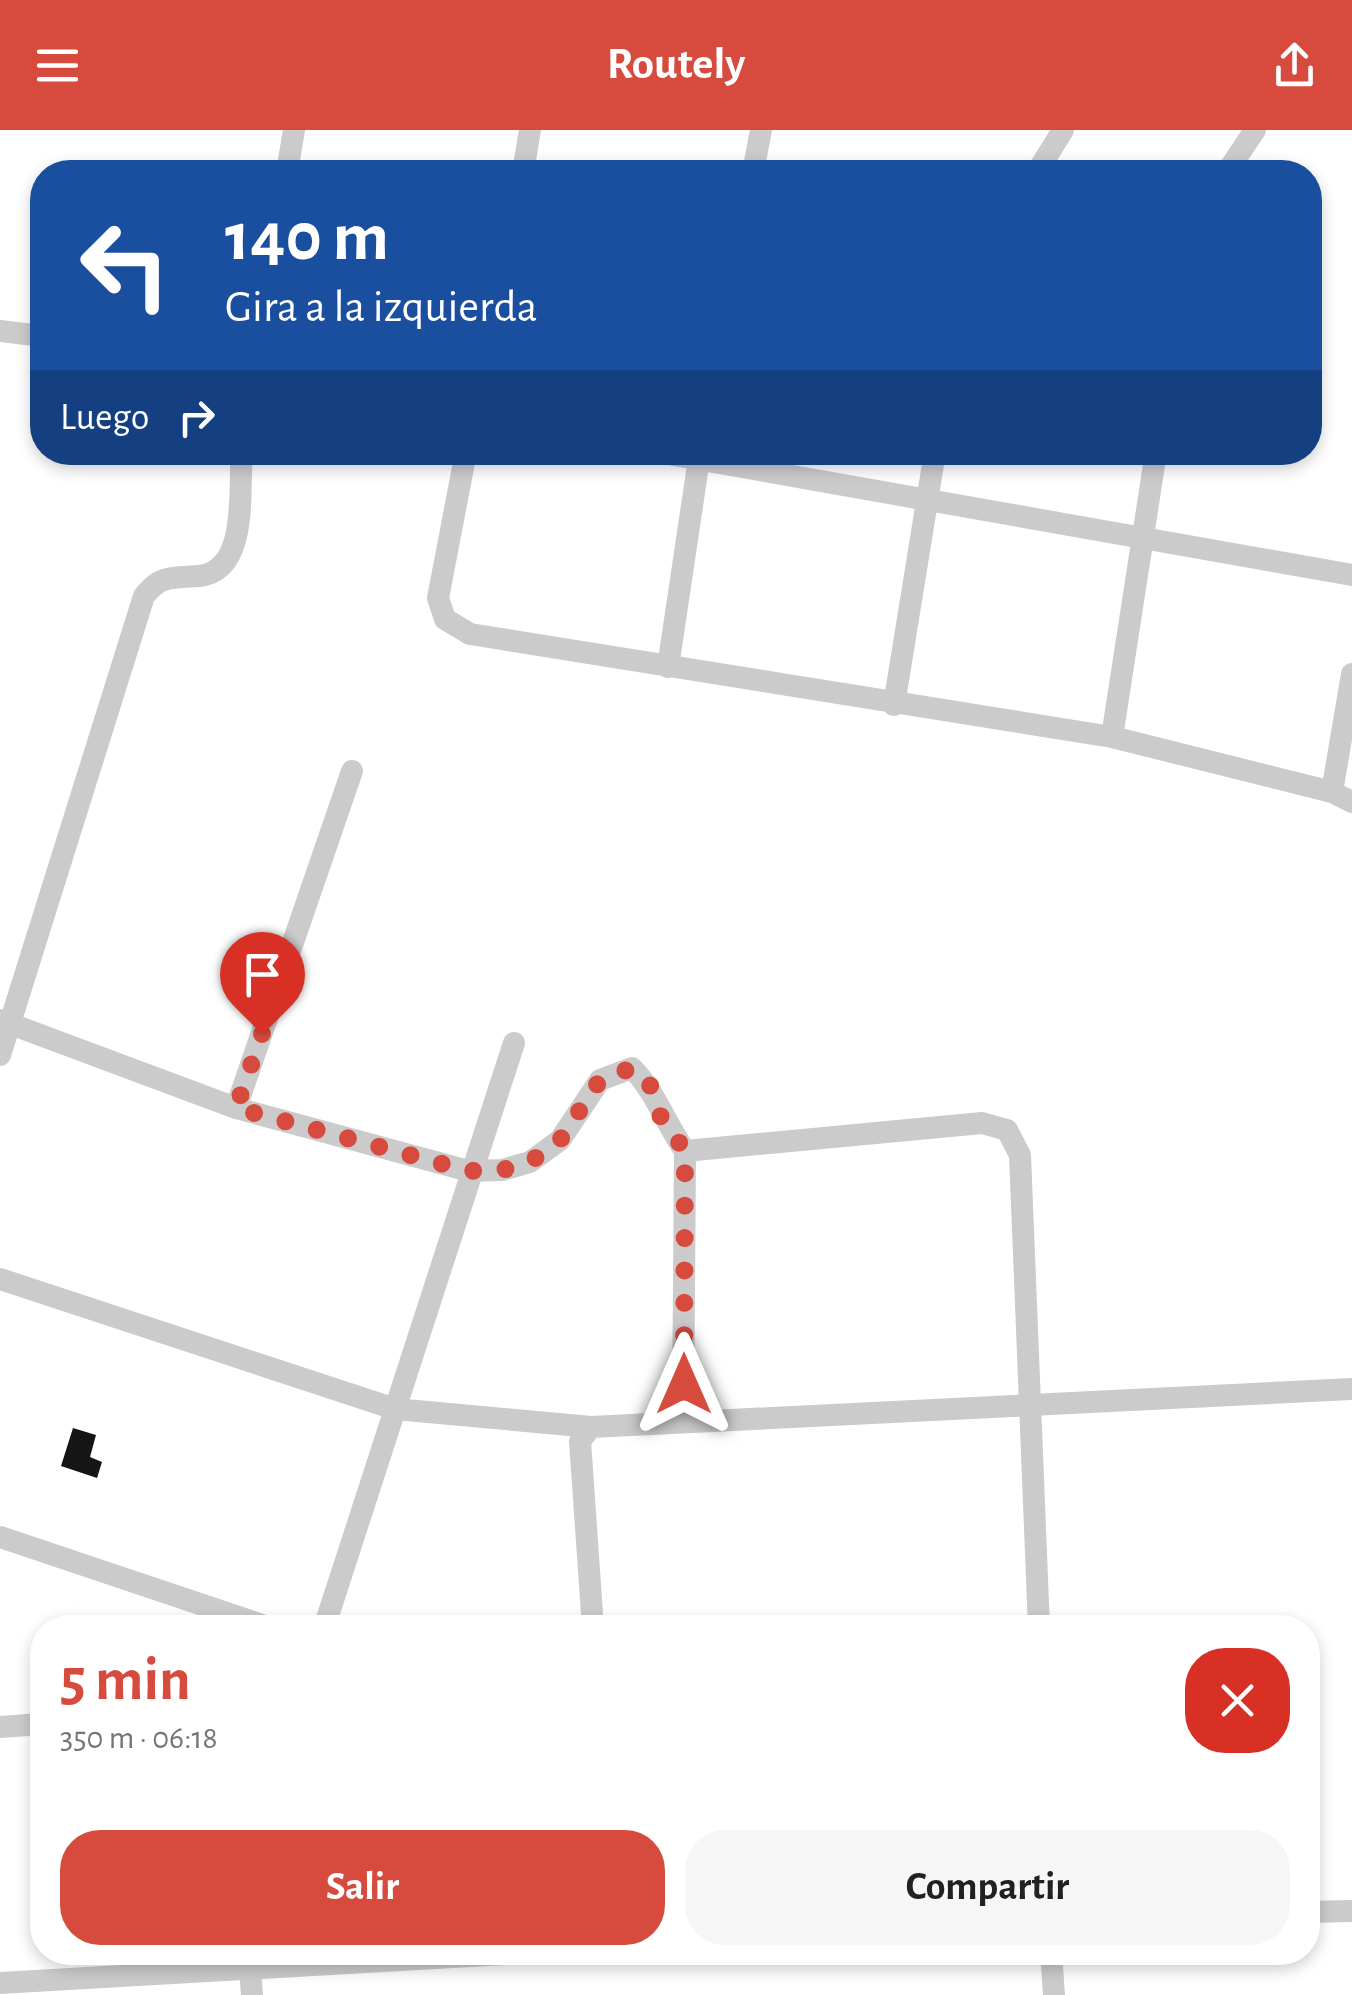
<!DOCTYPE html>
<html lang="es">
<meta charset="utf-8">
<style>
body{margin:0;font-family:"Alegreya Sans",sans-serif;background:#f6f6f6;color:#202124;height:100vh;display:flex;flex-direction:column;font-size:38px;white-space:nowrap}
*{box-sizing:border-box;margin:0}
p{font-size:32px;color:#757577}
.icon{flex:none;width:55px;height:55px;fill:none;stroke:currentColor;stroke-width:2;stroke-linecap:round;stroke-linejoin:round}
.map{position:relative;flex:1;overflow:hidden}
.sheet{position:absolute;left:30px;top:1485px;width:1290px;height:350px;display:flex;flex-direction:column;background:#fff;border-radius:40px;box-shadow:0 5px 15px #0003}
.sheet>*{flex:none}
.banner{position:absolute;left:30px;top:30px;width:1292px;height:305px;border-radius:40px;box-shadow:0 5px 15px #0003;background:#1a4fa0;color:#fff;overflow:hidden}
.pin{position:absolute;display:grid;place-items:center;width:85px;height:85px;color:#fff;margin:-102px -42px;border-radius:50% 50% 50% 0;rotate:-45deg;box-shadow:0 0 10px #0007}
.pin .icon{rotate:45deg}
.me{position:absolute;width:110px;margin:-55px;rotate:0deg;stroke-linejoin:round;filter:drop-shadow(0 0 8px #0008)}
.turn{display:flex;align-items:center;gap:35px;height:210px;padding:0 30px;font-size:45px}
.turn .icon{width:130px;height:130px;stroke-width:2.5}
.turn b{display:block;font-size:70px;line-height:85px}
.then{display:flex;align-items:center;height:95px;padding:0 30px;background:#0003;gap:20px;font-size:38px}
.round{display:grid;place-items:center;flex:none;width:105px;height:105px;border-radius:40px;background:#f6f6f6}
.head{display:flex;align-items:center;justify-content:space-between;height:170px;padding:0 30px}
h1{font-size:60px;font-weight:600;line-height:75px;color:#d74b3f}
.primary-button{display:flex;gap:20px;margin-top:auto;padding:20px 30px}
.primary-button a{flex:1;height:115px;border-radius:40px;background:#d74b3f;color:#fff;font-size:40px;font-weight:600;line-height:115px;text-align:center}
.primary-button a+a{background:#f6f6f6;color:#202124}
header{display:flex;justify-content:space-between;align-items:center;height:130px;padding:0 30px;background:#d74b3f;color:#fff;font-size:45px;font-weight:600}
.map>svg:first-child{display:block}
</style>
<header><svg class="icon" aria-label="menu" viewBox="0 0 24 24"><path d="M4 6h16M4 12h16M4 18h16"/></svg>Routely<svg class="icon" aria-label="share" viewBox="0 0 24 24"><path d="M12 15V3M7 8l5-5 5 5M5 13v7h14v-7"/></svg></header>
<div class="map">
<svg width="1352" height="1865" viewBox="0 0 1352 1865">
<rect width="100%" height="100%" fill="#fff"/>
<path fill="#151515" d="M73,1298L96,1305L90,1327L102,1332L97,1348L61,1336Z"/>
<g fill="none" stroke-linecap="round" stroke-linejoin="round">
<path stroke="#cbcbcb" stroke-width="22" d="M287,42L294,0
M523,42L530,0
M753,42L761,0
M1037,42L1063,0
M1227,42L1255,0
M0,201L42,206
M466,322L438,468L445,489L470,504L1112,607L1332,662L1352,672
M657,322L1352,445
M668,537L700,322
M894,575L935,322
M1112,607L1156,322
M1332,662L1352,544
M0,890L236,978L469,1041L502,1040L530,1032L560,1010L600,950L632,938C655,961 666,994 685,1021L982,993L1007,1000L1020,1025L1039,1498
M0,925L144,466C161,444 174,448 199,446C250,441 238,357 242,322
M236,978L352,641
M0,1149L395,1279L591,1297L1352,1259
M683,1292L685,1021
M591,1297L580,1311L593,1498
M0,1407L271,1498
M324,1498L514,913
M0,1597L42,1594
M1308,1782L1352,1781
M1051,1822L1054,1865
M250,1839L252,1865
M0,1853L540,1822"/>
</g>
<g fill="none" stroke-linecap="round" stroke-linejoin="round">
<path stroke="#d74b3f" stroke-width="18" stroke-dasharray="0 32.4" d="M262,904L236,978L469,1041L502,1040L530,1032L560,1010L600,950L632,938L650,955L659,984L685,1021L684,1254"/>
</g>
</svg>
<div class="pin" style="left:262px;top:904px;background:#d93025"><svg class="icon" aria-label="arrive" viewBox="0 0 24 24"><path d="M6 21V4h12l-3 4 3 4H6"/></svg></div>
<svg class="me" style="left:684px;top:1254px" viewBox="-20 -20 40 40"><path d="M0-17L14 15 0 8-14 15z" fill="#d74b3f" stroke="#fff" stroke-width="4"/></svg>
<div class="banner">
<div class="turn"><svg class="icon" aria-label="left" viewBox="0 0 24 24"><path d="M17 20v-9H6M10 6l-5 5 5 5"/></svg><div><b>140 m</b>Gira a la izquierda</div></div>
<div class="then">Luego<svg class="icon" aria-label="right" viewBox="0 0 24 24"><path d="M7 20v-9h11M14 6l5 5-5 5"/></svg></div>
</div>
<section class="sheet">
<div class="head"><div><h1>5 min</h1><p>350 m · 06:18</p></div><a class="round" style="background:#d93025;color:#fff"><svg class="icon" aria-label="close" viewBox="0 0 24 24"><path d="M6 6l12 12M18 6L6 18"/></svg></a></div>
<div class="primary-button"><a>Salir</a><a>Compartir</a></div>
</section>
</div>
